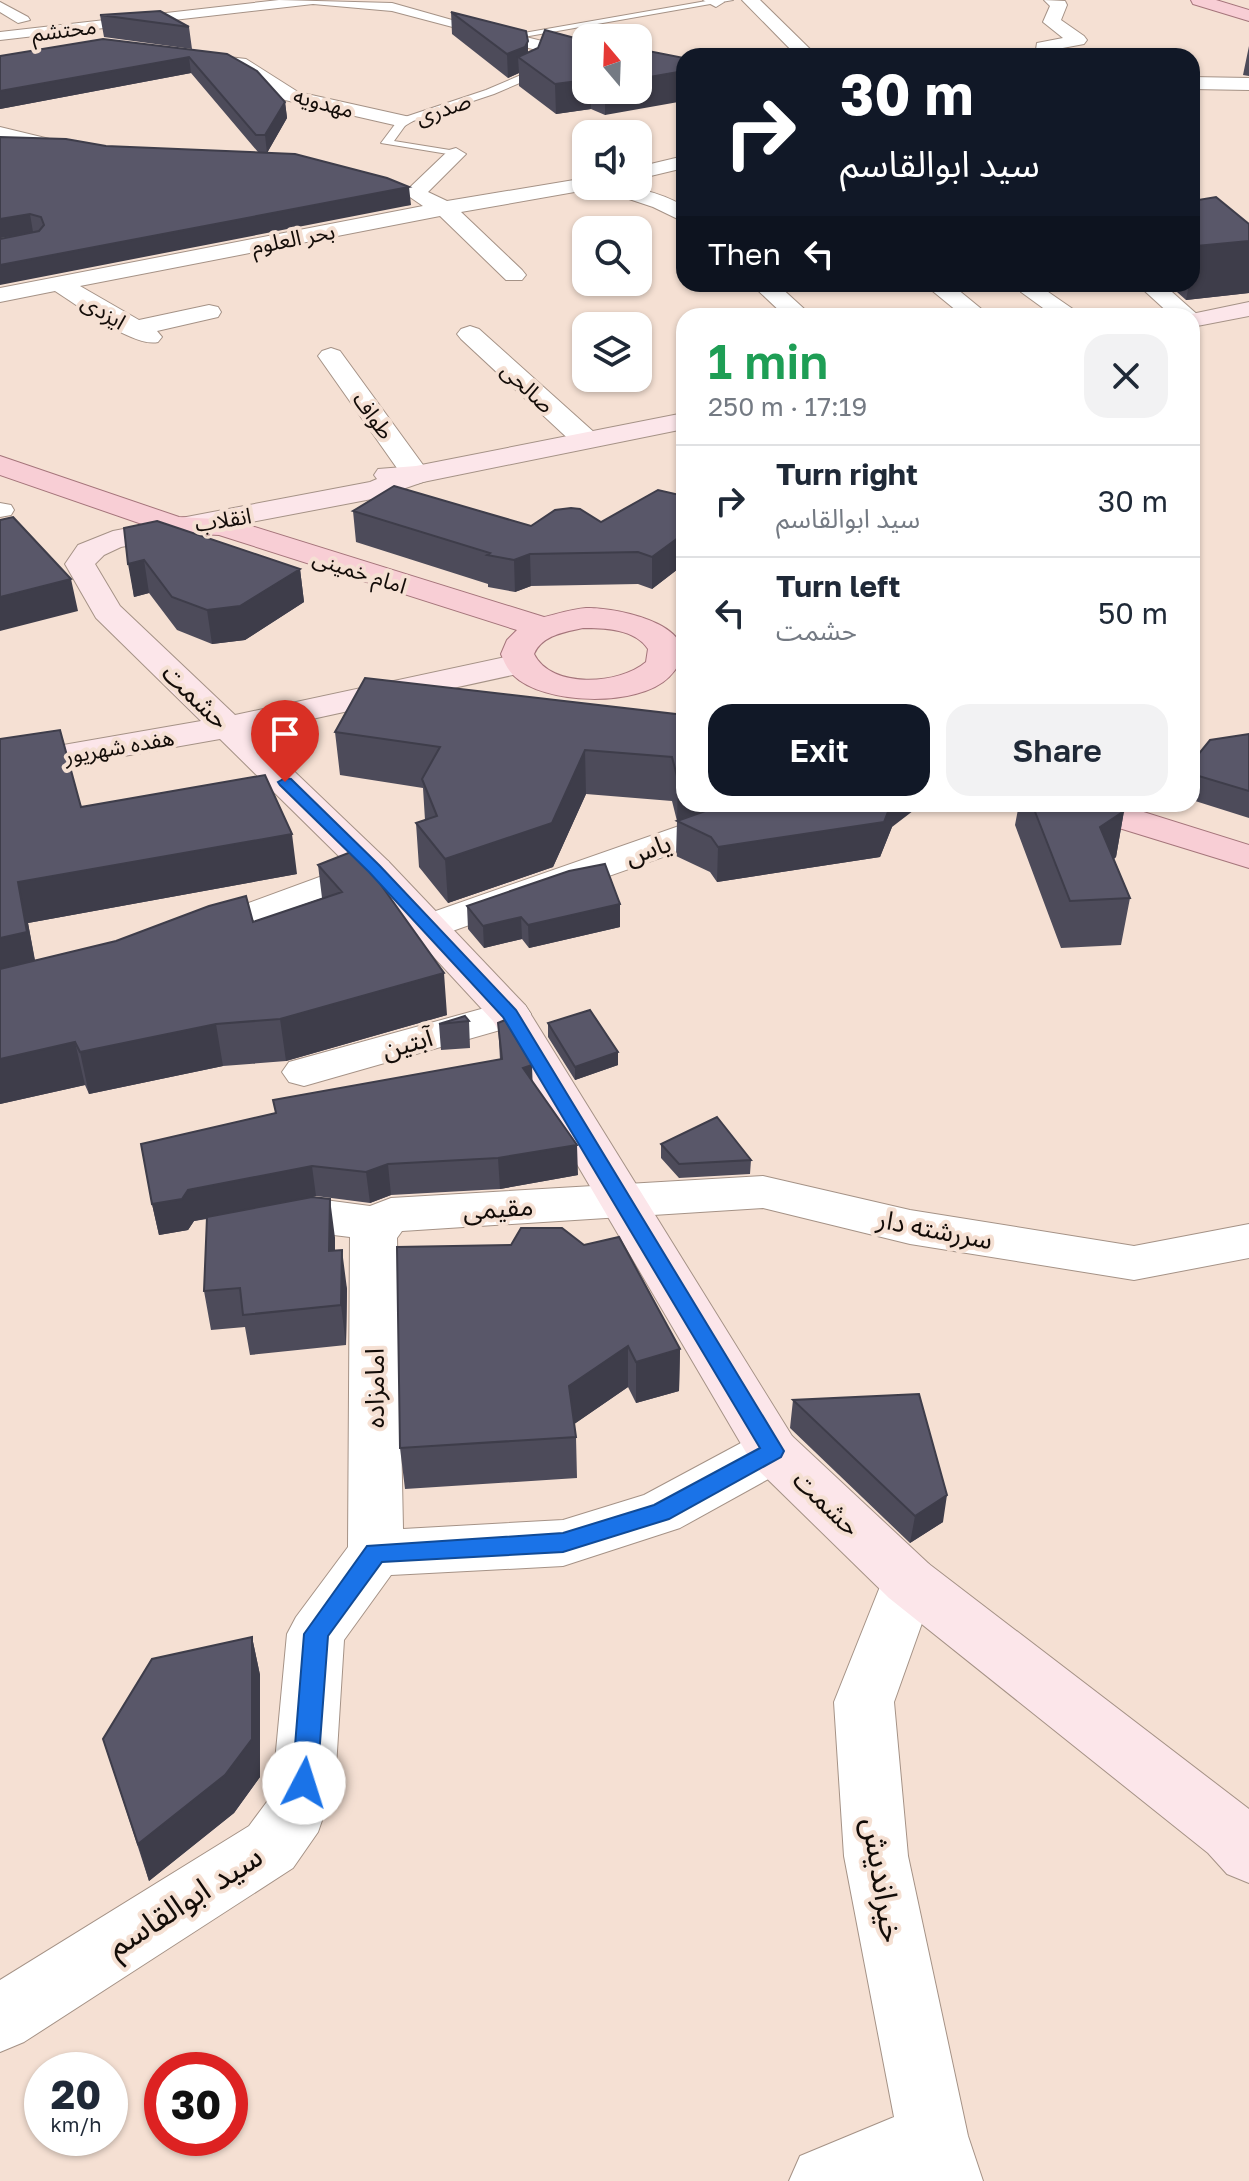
<!DOCTYPE html>
<meta charset="utf-8">
<style>
body{margin:0;font-family:"Golos Text","Noto Sans Arabic",sans-serif;background:#f2f2f3;color:#1f2937;height:100vh;display:flex;flex-direction:column;font-size:30px;white-space:nowrap}
*{box-sizing:border-box;margin:0}
p{font-size:26px;color:#747a83}
.icon{flex:none;width:44px;height:44px;fill:none;stroke:currentColor;stroke-width:2;stroke-linecap:round;stroke-linejoin:round}
.map{position:relative;flex:1;overflow:hidden}
.panel{position:absolute;left:676px;top:308px;width:524px;height:504px;display:flex;flex-direction:column;background:#fff;border-radius:24px;box-shadow:0 2px 6px #0004}
.panel>*{flex:none}
.hud{position:absolute;left:676px;top:48px;width:524px;height:244px;border-radius:24px;box-shadow:0 2px 6px #0004;background:#111827;color:#fff;overflow:hidden}
.needle{width:52px;rotate:341deg}
.buttons{position:absolute;left:572px;top:24px;display:grid;gap:16px}
.buttons a{display:grid;place-items:center;width:80px;height:80px;border-radius:16px;background:#fff;box-shadow:0 2px 6px #0004;font-size:40px}
.speed{position:absolute;left:24px;top:2052px;display:flex;gap:16px;font-size:40px;font-weight:700;text-align:center}
.speed>*{display:grid;place-content:center;width:104px;height:104px;border-radius:50%;background:#fff;box-shadow:0 2px 6px #0004;line-height:1}
.speed small{font-size:20px;font-weight:400}
.speed .limit{border:12px solid #d22;background:#fff;color:#111}
.pin{position:absolute;display:grid;place-items:center;width:68px;height:68px;color:#fff;margin:-82px -34px;border-radius:50% 50% 50% 0;rotate:-45deg;box-shadow:0 0 8px #0007}
.pin .icon{rotate:45deg}
.me{position:absolute;width:88px;margin:-44px;rotate:5deg;stroke-linejoin:round;filter:drop-shadow(0 0 6px #0008)}
.turn{display:flex;align-items:center;gap:28px;height:168px;padding:0 32px;font-size:36px}
.turn .icon{width:104px;height:104px;stroke-width:2.5}
.turn b{display:block;font-size:56px;line-height:68px}
.then{display:flex;align-items:center;height:76px;padding:0 32px;background:#0003;gap:16px;font-size:30px}
.round{display:grid;place-items:center;flex:none;width:84px;height:84px;border-radius:24px;background:#f2f2f3}
.headline{display:flex;align-items:center;justify-content:space-between;height:136px;padding:0 32px}
h1{font-size:48px;font-weight:600;line-height:60px;color:#1e9e55}
.cta{display:flex;gap:16px;margin-top:auto;padding:16px 32px}
.cta a{flex:1;height:92px;border-radius:24px;background:#111827;color:#fff;font-size:32px;font-weight:600;line-height:92px;text-align:center}
.cta a+a{background:#f2f2f3;color:#1f2937}
ul{padding:0;list-style:none}
li{display:flex;align-items:center;gap:24px;height:112px;padding:0 32px;border-top:2px solid #e0e1e3}
li div{flex:1}
li b{display:block;font-size:30px}
li em{font-style:normal}
.map>svg:first-child{display:block}
</style>
<div class="map">
<svg width="1249" height="2181" viewBox="0 0 1249 2181">
<rect width="100%" height="100%" fill="#f5e0d3"/>
<g fill="none" stroke-linecap="round" stroke-linejoin="round">
<defs>
<path id="service" d="M712,0H733L506,40L501,37Z
M532,54L542,64L536,76L494,94L407,123L394,141L456,151L462,154L460,156L381,143L399,119L486,90L528,72L532,64L527,57Z"/>
<path id="pedestrian" d="M279,0L392,3L505,35L498,39L392,11L313,4L0,40V32Z
M0,2L28,17L30,20L18,23L0,12Z
M0,127L66,143L68,146L60,151L0,137Z
M0,503L11,505L14,510L11,515L0,517Z"/>
<path id="minor" d="M703,0H723L724,2L716,7Z
M742,0H760L811,50H870L879,55L797,56Z
M1044,0L1065,1L1067,5L1061,20L1084,36L1087,40L1084,44L1052,50L1053,56H1035L1037,43L1063,38L1043,22L1050,6Z
M506,32L586,52V62L500,41L497,37L500,33Z
M211,55L246,59L298,92L410,117L413,121L403,127L285,100L235,68L205,64L202,60L205,56Z
M1192,77L1249,78V90L1192,89Z
M456,148L466,154L428,192L447,201L586,178V186H595L586,190L461,212L522,270L526,275L522,280H506L440,216L80,286L139,320L209,305L218,307L221,312L218,317L157,331L162,337L158,342C134,348 77,305 55,291L0,302V288L423,206L404,193L449,150Z
M684,156V168L638,179V167Z
M602,186C633,186 657,191 684,206V222L653,207L605,191Z
M751,284H777L812,316H785Z
M924,284H951L990,316H963Z
M1137,284H1163L1199,316L1192,322V316H1172Z
M1033,285L1041,287L1083,316H1054L1021,292L1025,287Z
M470,326L479,329L596,434L600,440L596,446L586,448L576,446L461,339L457,334L461,329Z
M331,348L340,351L426,469L430,475L426,481L416,484L406,481L318,356L322,351Z
M742,804H796L791,812L441,935L427,939L413,935L407,927L413,919Z
M374,857L388,861L393,869L388,877L211,945L197,948L183,945L177,936L183,927Z
M510,1001L525,1005L531,1014L525,1023L304,1086L289,1082L282,1072L289,1062Z
M763,1176L910,1210L1134,1246L1249,1224V1258L1134,1280L910,1244L763,1208L402,1231L397,1238L403,1529L563,1520L644,1495L754,1436L773,1430L792,1436L800,1451L792,1466L680,1528L563,1566L391,1575L344,1640L335,1783L318,1832L293,1868L24,2042L0,2052V1980L249,1826L269,1799L273,1783L287,1634L296,1617L348,1547L350,1237L317,1233L274,1241L257,1236L250,1224L257,1212L317,1199L370,1206L391,1198Z
M909,1557L929,1564L937,1581L894,1702L908,1856L968,2136L983,2181H789L800,2156L894,2117L844,1856L834,1702L889,1564Z"/>
<path id="secondary" d="M1249,302V316L1192,327V316H1182Z
M684,413V429L423,482L377,498L121,547L104,555L95,564L120,606L235,715L519,654L531,657L536,664L531,671L253,732L388,861L525,1005L792,1436L929,1564L1249,1809V1883L1227,1874L1208,1853L889,1598L754,1466L493,1021L360,877L220,739L0,778V756L201,721L96,618L65,564L78,545L113,531L370,482L377,479L374,475L378,469L416,466Z"/>
<path id="primary" d="M1191,0H1216L1249,10V21L1193,4Z
M0,456L179,517L232,520L544,617C557,614 572,609 586,608C618,607 717,628 669,677C638,708 543,705 513,675C507,669 504,661 501,654L507,640L517,630L219,535L165,532L0,475ZM583,628C605,628 635,629 648,649L646,662C619,685 551,689 534,654C542,635 565,632 583,628Z
M1062,804H1118L1249,845V868L1067,812Z"/>
</defs>
<use href="#service" stroke="#a59286" stroke-width="2"/>
<use href="#pedestrian" stroke="#a59286" stroke-width="2"/>
<use href="#minor" stroke="#a59286" stroke-width="2"/>
<use href="#secondary" stroke="#a59286" stroke-width="2"/>
<use href="#primary" stroke="#a5757b" stroke-width="2"/>
<use href="#service" fill="#fff" fill-rule="evenodd"/>
<use href="#pedestrian" fill="#fff" fill-rule="evenodd"/>
<use href="#minor" fill="#fff" fill-rule="evenodd"/>
<use href="#secondary" fill="#fce6ea" fill-rule="evenodd"/>
<use href="#primary" fill="#f8ced5" fill-rule="evenodd"/>
</g>
<path fill="#4d4b5a" d="M451,12L528,53L586,90H638L605,115L591,109L556,114L519,86V73L508,78L452,34Z
M100,15L189,27L192,49L104,37Z
M1249,46V76L1243,75Z
M227,54L285,102L287,118L267,153L258,152L191,73L0,109V56Z
M0,137L411,205L0,238Z
M1192,201L1249,224V293L1186,300L1168,284H1192Z
M684,496V575L678,569L652,589L638,584L531,586L515,592L488,587V584L356,542L353,511L531,526L601,522Z
M124,528L300,569L304,602L245,640L212,644L177,630L149,593L134,597Z
M684,715V804L892,827L880,857L717,882L710,872L676,856L677,821L672,801L586,794L553,867L448,903L419,867L416,823L425,820L423,788L340,775L335,732Z
M1249,734V818L1192,800V762Z
M0,739L81,807L297,874L28,923L35,960L253,922L322,898L318,865L447,1015L286,1061L223,1066L89,1094L85,1085L0,1104Z
M1019,804H1100L1124,811L1116,857L1114,859L1130,898L1121,945L1061,948L1015,825Z
M620,904V927L529,948L522,939L484,948L468,929L467,906Z
M469,1021L470,1048L441,1050L439,1024Z
M498,1023L532,1081L578,1175L500,1189L391,1195L370,1203L316,1196L309,1198L335,1238V1250L347,1289L346,1345L250,1355L245,1327L211,1330L204,1291L207,1219L194,1221L188,1230L159,1235L152,1204L500,1060Z
M548,1023L618,1065L575,1080L548,1037Z
M661,1144L751,1160L750,1174L679,1178L661,1158Z
M511,1245L680,1349L679,1391L636,1403L628,1387L574,1424L576,1437L577,1478L405,1489L400,1448Z
M793,1400L943,1522L910,1543L790,1428Z
M252,1637L260,1675V1777L234,1813L149,1881L103,1739Z"/>
<path fill="#3e3d4a" d="M528,41V64L518,57L519,73L508,78L507,54Z
M189,57L191,73L0,109V91Z
M684,71V101L605,115V90H638V79Z
M586,80V90H591V109L556,114L555,84Z
M285,102L287,118L267,153L265,135Z
M409,187L411,205L0,285V265Z
M30,214L33,232L0,238V219Z
M1249,241V293L1186,300L1189,284H1192V266L1196,246Z
M678,538V569L652,589V557Z
M530,554L531,586L515,592L514,560Z
M144,560L149,593L134,597L128,564Z
M300,569L304,602L245,640L212,644L207,610Z
M71,579L78,611L0,631V597Z
M585,750L586,794L553,867L448,903L445,859Z
M684,778V804H737L677,822L678,780Z
M891,804H922L892,827L880,857L717,882L718,847Z
M1124,811L1116,857L1092,874L1100,827Z
M292,834L297,874L28,923L37,973L0,983V938L18,882Z
M620,904V927L529,948L528,925Z
M521,917L522,939L484,948L483,926Z
M444,973L447,1015L286,1061L280,1019Z
M216,1024L223,1066L89,1094L80,1052Z
M75,1042L85,1085L0,1104V1059Z
M618,1052V1065L575,1080V1067Z
M532,1065L533,1095L523,1068Z
M577,1145L578,1175L500,1189L498,1158Z
M388,1164L391,1195L370,1203L366,1172Z
M312,1166L316,1196L194,1221L188,1230L159,1235L152,1204L188,1190Z
M330,1199L335,1238V1290L329,1251Z
M342,1250L347,1289L346,1345L341,1305Z
M628,1346V1387L570,1427L569,1386Z
M680,1349L679,1391L636,1403V1362Z
M947,1495L943,1522L910,1543L915,1516Z
M252,1637L260,1675V1777L234,1813L149,1881L138,1844Z"/>
<path fill="#595769" stroke="#3e3d4a" stroke-width="2" d="M160,11L189,27L100,15Z
M451,12L526,31L528,41L525,47L507,54Z
M545,30L586,41V80L555,84L518,57L538,48Z
M103,39L227,54L257,71L285,102L265,135H256L189,57L0,91V56Z
M638,49L684,58V71L638,79Z
M688,53L701,56H686Z
M0,137L66,139L106,146L295,154L387,178L409,187L0,265V239L39,231L44,225L41,217L30,214L0,219Z
M1216,197L1249,224V241L1196,246L1192,244V201Z
M394,486L531,526L555,510L571,508L580,509L601,522L658,490L684,496V542L678,538L652,557L638,552L530,554L514,560L487,555L490,553L353,511Z
M13,517L71,579L0,597V520Z
M157,521L300,569L240,606L207,610L172,597L144,560L128,564L124,528Z
M365,678L684,715V778L678,780L672,757L585,750L552,823L445,859L416,823L437,816L422,779L440,747L335,732Z
M60,730L81,807L265,775L292,834L18,882L27,932L0,938V739Z
M1249,734V791L1192,774V762L1210,740Z
M725,804H891L884,822L718,847L711,837L677,821Z
M1032,804H1100L1124,811L1100,827L1130,898L1070,901Z
M356,850L444,973L280,1019L216,1024L80,1052L75,1042L0,1059V969L116,941L209,906L246,896L253,922L342,892L318,865Z
M605,864L620,904L528,925L521,917L483,926L467,906L569,871Z
M590,1010L618,1052L575,1067L548,1023Z
M465,1016L469,1021L439,1024Z
M505,1020L532,1065L523,1068L577,1145L498,1158L388,1164L366,1172L312,1166L188,1190L182,1199L152,1204L141,1144L276,1113L273,1100L502,1059L498,1023Z
M717,1117L751,1160L679,1164L661,1144Z
M312,1197L330,1199L329,1251L342,1250L341,1305L243,1315L240,1288L204,1291L207,1217Z
M521,1228H562L584,1245L619,1237L680,1349L636,1362L628,1346L569,1386L576,1437L400,1448L397,1247L511,1245Z
M919,1394L947,1495L915,1516L793,1400Z
M252,1637V1739L225,1775L138,1844L103,1739L152,1659Z"/>
<path fill="#1a73e8" stroke="#114b97" stroke-width="2" d="M285,778L291,779L380,866L516,1010L784,1451L781,1457L669,1519L563,1552L382,1562L328,1636L317,1783L313,1791L304,1795L295,1791L292,1783L304,1634L367,1546L563,1533L654,1505L760,1448L503,1017L369,872L280,785L278,782Z"/>
<g text-anchor="middle" dominant-baseline="central" stroke-width="8" stroke-linejoin="round" paint-order="stroke">
<g font-size="22" fill="#130c08" stroke="#f5e0d3">
<text transform="translate(64 29) rotate(-7)">محتشم</text>
<text transform="translate(324 102) rotate(15)">مهدویه</text>
<text transform="translate(443 108) rotate(-19)">صدری</text>
<text transform="translate(293 238) rotate(-11)">بحر العلوم</text>
<text transform="translate(104 311) rotate(31)">ایزدی</text>
<text transform="translate(528 387) rotate(43)">صالحی</text>
<text transform="translate(374 415) rotate(54)">طواف</text>
<text transform="translate(223 519) rotate(-9)">انقلاب</text>
<text transform="translate(360 571) rotate(18)">امام خمینی</text>
<text transform="translate(119 746) rotate(-10)">هفده شهریور</text>
</g>
<g font-size="26" fill="#130c08" stroke="#f5e0d3">
<text transform="translate(196 696) rotate(44)">حشمت</text>
<text transform="translate(648 849) rotate(-19)">یاس</text>
<text transform="translate(407 1043) rotate(-16)">آبتین</text>
<text transform="translate(498 1208) rotate(-4)">مقیمی</text>
<text transform="translate(935 1229) rotate(11)">سررشته دار</text>
<text transform="translate(374 1388) rotate(-90)">امامزاده</text>
<text transform="translate(827 1503) rotate(44)">حشمت</text>
</g>
<g font-size="32" fill="#130c08" stroke="#f5e0d3">
<text transform="translate(884 1880) rotate(81)">خیراندیش</text>
<text transform="translate(184 1900) rotate(-33)">سید ابوالقاسم</text>
</g>
</g>
</svg>
<div class="buttons">
<a><svg class="needle" viewBox="-14 -14 28 28"><path d="M0-13l5 13h-10z" fill="#e53935"/><path d="M0 13l5-13h-10z" fill="#747a83"/></svg></a>
<a><svg class="icon" aria-label="sound" viewBox="0 0 24 24"><path d="M4 9h4l5-4v14l-5-4H4zM17 9q2 3 0 6"/></svg></a>
<a><svg class="icon" aria-label="search" viewBox="0 0 24 24"><circle cx="10" cy="10" r="6"/><path d="M15 15l6 6"/></svg></a>
<a><svg class="icon" aria-label="layers" viewBox="0 0 24 24"><path d="M12 4l9 5-9 5-9-5zM3 14l9 5 9-5"/></svg></a>
</div>
<div class="speed"><div>20<small>km/h</small></div><div class="limit">30</div></div>
<div class="pin" style="left:285px;top:782px;background:#d93025"><svg class="icon" aria-label="arrive" viewBox="0 0 24 24"><path d="M6 21V4h12l-3 4 3 4H6"/></svg></div>
<svg class="me" style="left:304px;top:1783px" viewBox="-20 -20 40 40"><circle r="19" fill="#fff"/><path d="M0-13L10 11 0 6-10 11z" fill="#1a73e8"/></svg>
<div class="hud">
<div class="turn"><svg class="icon" aria-label="right" viewBox="0 0 24 24"><path d="M7 20v-9h11M14 6l5 5-5 5"/></svg><div><b>30 m</b>سید ابوالقاسم</div></div>
<div class="then">Then<svg class="icon" aria-label="left" viewBox="0 0 24 24"><path d="M17 20v-9H6M10 6l-5 5 5 5"/></svg></div>
</div>
<section class="panel">
<div class="headline"><div><h1>1 min</h1><p>250 m · 17:19</p></div><a class="round"><svg class="icon" aria-label="close" viewBox="0 0 24 24"><path d="M6 6l12 12M18 6L6 18"/></svg></a></div>
<ul>
<li><svg class="icon" aria-label="right" viewBox="0 0 24 24"><path d="M7 20v-9h11M14 6l5 5-5 5"/></svg><div><b>Turn right</b><p>سید ابوالقاسم</p></div><em>30 m</em></li>
<li><svg class="icon" aria-label="left" viewBox="0 0 24 24"><path d="M17 20v-9H6M10 6l-5 5 5 5"/></svg><div><b>Turn left</b><p>حشمت</p></div><em>50 m</em></li>
</ul>
<div class="cta"><a>Exit</a><a>Share</a></div>
</section>
</div>
